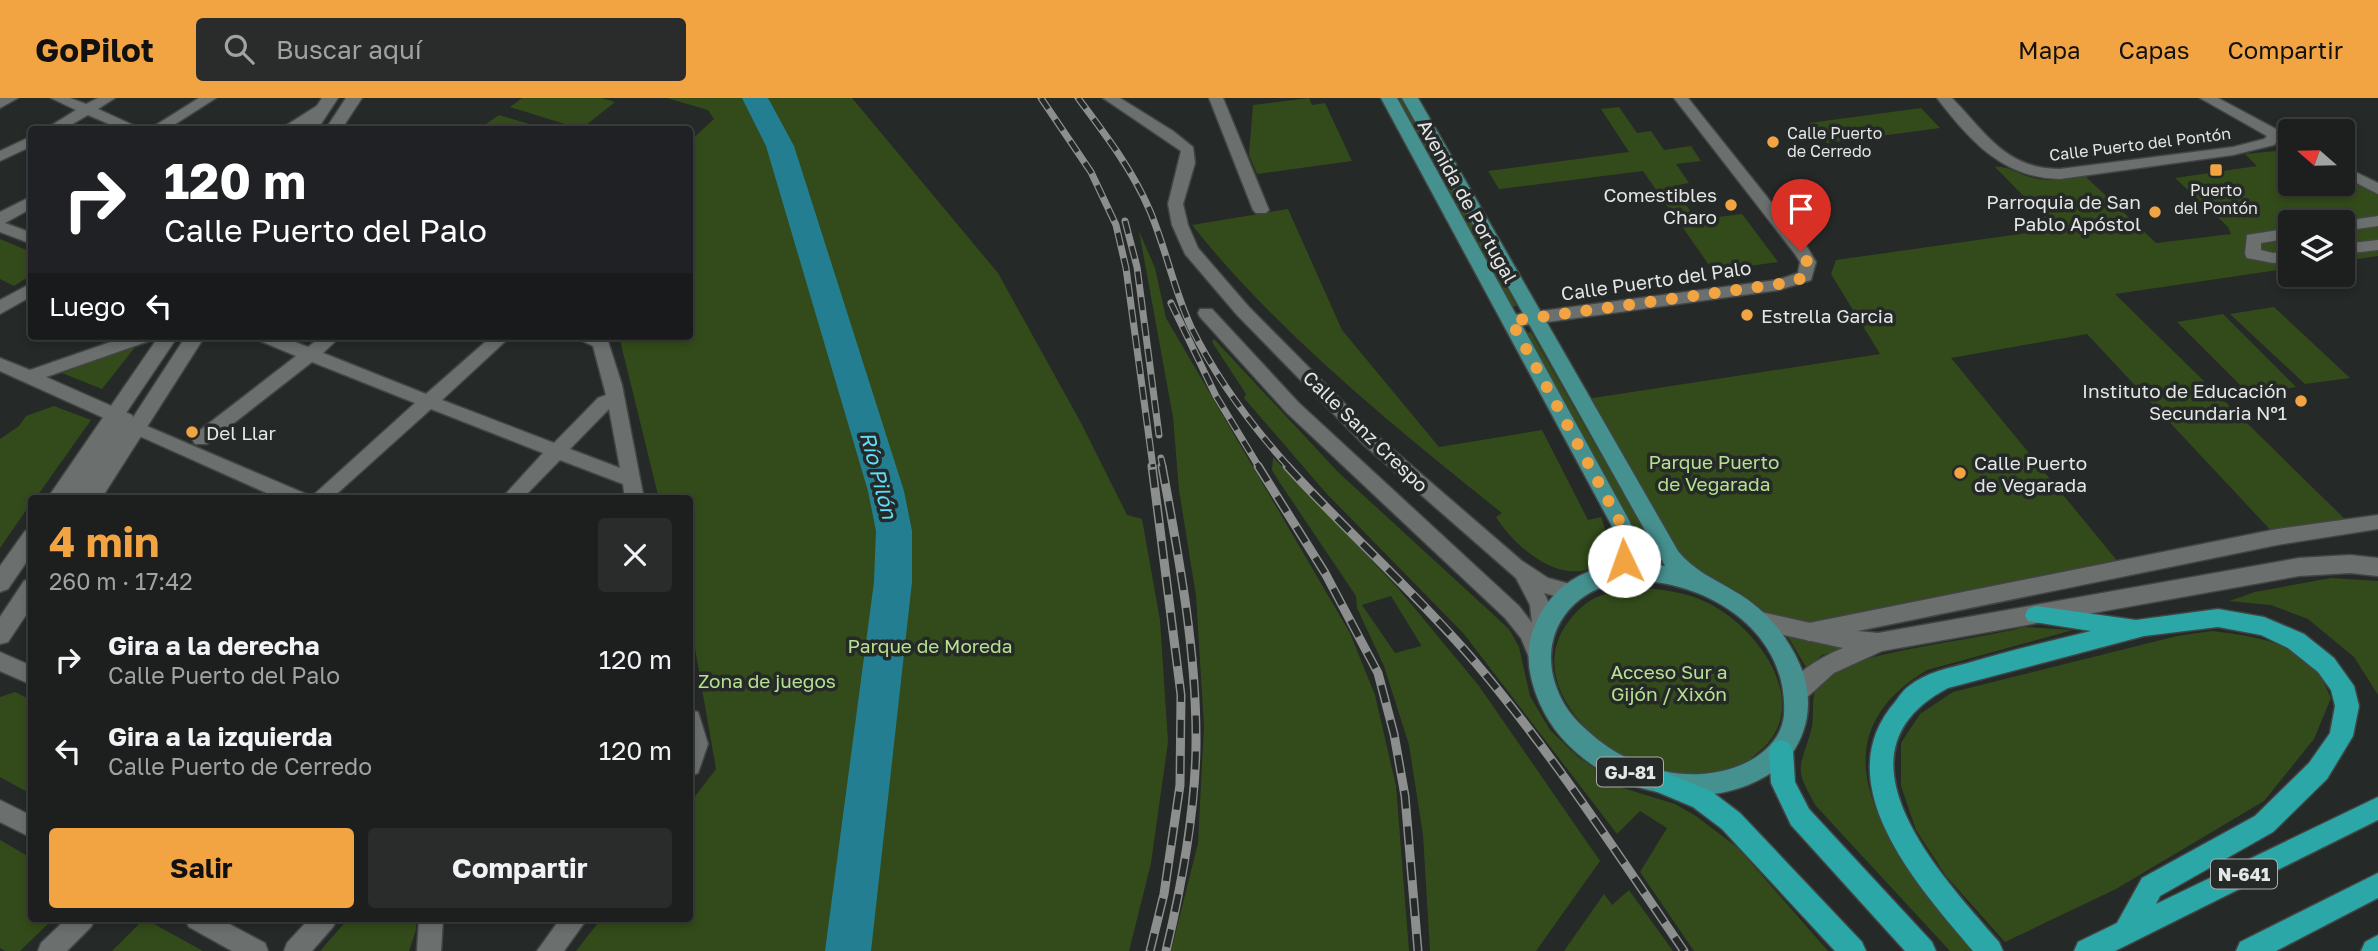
<!DOCTYPE html>
<html lang="es">
<meta charset="utf-8">
<style>
body{margin:0;font-family:"Golos Text",sans-serif;background:#292c2b;color:#f1f3f6;height:100vh;display:flex;flex-direction:column;font-size:26px;white-space:nowrap}
*{box-sizing:border-box;margin:0}
p{font-size:23px;color:#a0a2a4}
.icon{flex:none;width:38px;height:38px;fill:none;stroke:currentColor;stroke-width:2;stroke-linecap:round;stroke-linejoin:round}
.map{position:relative;flex:1;overflow:hidden}
.side{position:absolute;left:28px;top:397px;width:665px;height:427px;display:flex;flex-direction:column;background:#1c1f1e;border-radius:7px;box-shadow:0 4px 10px #0003,0 0 0 2px #3a3d3c}
.side>*{flex:none}
.guide{position:absolute;left:28px;top:28px;width:665px;height:214px;border-radius:7px;box-shadow:0 4px 10px #0003,0 0 0 2px #3a3d3c;background:#202124;color:#fff;overflow:hidden}
.needle{width:46px;rotate:290deg}
.buttons{position:absolute;left:2278px;top:21px;display:grid;gap:14px}
.buttons a{display:grid;place-items:center;width:77px;height:77px;border-radius:7px;background:#1c1f1e;box-shadow:0 4px 10px #0003,0 0 0 2px #3a3d3c;font-size:35px}
.pin{position:absolute;display:grid;place-items:center;width:60px;height:60px;color:#fff;margin:-72px -30px;border-radius:50% 50% 50% 0;rotate:-45deg;box-shadow:0 0 7px #0007}
.pin .icon{rotate:45deg}
.me{position:absolute;width:77px;margin:-38px;rotate:357deg;stroke-linejoin:round;filter:drop-shadow(0 0 5px #0008)}
.turn{display:flex;align-items:center;gap:24px;height:147px;padding:0 21px;font-size:32px}
.turn .icon{width:91px;height:91px;stroke-width:2.5}
.turn b{display:block;font-size:49px;line-height:60px}
.then{display:flex;align-items:center;height:66px;padding:0 21px;background:#0003;gap:14px;font-size:26px}
.round{display:grid;place-items:center;flex:none;width:74px;height:74px;border-radius:7px;background:#292c2b}
.summary{display:flex;align-items:center;justify-content:space-between;height:119px;padding:0 21px}
h1{font-size:42px;font-weight:700;line-height:52px;color:#f3a442}
.cta{display:flex;gap:14px;margin-top:auto;padding:14px 21px}
.cta a{flex:1;height:80px;border-radius:7px;background:#f3a442;color:#111;font-size:28px;font-weight:700;line-height:80px;text-align:center}
.cta a+a{background:#292c2b;color:#f1f3f6}
ul{padding:0;list-style:none}
li{display:flex;align-items:center;gap:21px;height:91px;padding:0 21px}
li div{flex:1}
li b{display:block;font-size:26px}
li em{font-style:normal}
header{display:flex;align-items:center;gap:42px;box-sizing:border-box;height:98px;padding:0 35px;background:#f3a442;color:#111}
header strong{font-size:33px}
nav{display:flex;gap:38px;margin-inline-start:auto;font-size:24px}
.search{width:490px;height:63px;background:#292c2b;display:flex;align-items:center;gap:18px;box-sizing:border-box;padding:0 24px;border-radius:7px;color:#a0a2a4;font-size:26px}
.map>svg:first-child{display:block}
</style>
<header>
<strong>GoPilot</strong>
<div class="search"><svg class="icon" aria-label="search" viewBox="0 0 24 24"><circle cx="10" cy="10" r="6"/><path d="M15 15l6 6"/></svg>Buscar aquí</div>
<nav><a>Mapa</a><a>Capas</a><a>Compartir</a></nav>
</header>
<div class="map">
<svg width="2378" height="853" viewBox="0 0 2378 853">
<rect width="100%" height="100%" fill="#252928"/>
<path fill="#334b1a" fill-rule="evenodd" d="M522,0H602L615,4L581,31L510,9Z
M667,0H852L998,175L1081,325L1127,417L1142,421L1160,522L1168,644L1151,765L1129,853H576L601,821H690V705L716,671L695,551L690,548V401H659L619,238H690V43L714,21L708,12Z
M1309,0L1312,7L1325,5L1352,63L1257,76L1249,57L1253,7Z
M1398,0H1402L1517,208L1510,209Z
M1619,9L1637,35L1651,33L1664,52L1691,48L1701,63L1676,66L1689,85L1673,88L1693,117L1675,119L1643,73L1499,91L1488,73L1629,54L1601,11Z
M1921,10L1940,30L1827,45L1809,25Z
M499,17L546,31H479Z
M2276,53L2291,54V86H2343V78L2378,96V158L2343,163V124H2291V170L2115,196L2353,429L2277,439L2087,236L1951,260L2123,470L1869,524L1771,526L1675,465L1580,302L1880,256L1831,176L1836,162L2056,131L1995,69C2008,67 2021,78 2034,80C2051,84 2068,81 2086,79L2156,145L2231,136L2228,129L2175,80L2257,68L2245,56Z
M1288,111L1342,232L1439,349L1542,332L1588,422L1601,419L1608,439L1604,463C1566,493 1516,451 1496,419L1502,415C1395,330 1277,234 1192,127Z
M1742,116L1778,164L1713,173L1679,124Z
M1139,133L1155,170L1166,220L1350,535L1375,597L1396,688L1409,853H1171L1198,745L1204,628L1196,498L1179,392L1173,319Z
M0,141L31,154V177L14,188L0,181Z
M2274,209L2350,280L2305,286L2230,216Z
M2223,216L2296,289L2249,296L2177,224Z
M1531,234L1663,466L1638,464L1639,452L1633,431L1524,235Z
M1214,241L1338,374L1509,531L1519,549L1530,598L1550,632L1578,659L1623,690L1675,706L1696,718L1738,750L1828,853H1694L1640,774L1667,730L1640,713L1617,736L1464,536L1326,395L1244,300L1246,296L1212,244Z
M136,248L102,291L62,275Z
M54,308L91,322L35,401H32L31,405L0,450V341L19,328L26,318Z
M1273,359L1397,489L1479,588L1600,763L1536,853H1430L1423,737L1409,647L1384,568L1357,510L1356,498L1280,385L1272,372ZM1391,498L1421,547V548L1395,555L1362,507Z
M2331,480L2378,483V597L2354,559L2308,521L2271,507L2229,503L2255,494Z
M1633,489C1659,491 1683,493 1706,504C1752,525 1809,596 1768,645C1762,652 1754,657 1748,663C1732,676 1711,677 1692,676C1680,676 1667,677 1655,673C1600,657 1525,587 1566,527C1575,514 1587,502 1602,497C1612,493 1623,492 1633,489Z
M2024,529L2073,532L1927,572C1792,653 1912,775 1979,853H1950L1816,708C1794,669 1799,673 1811,633C1816,616 1808,594 1822,581C1849,554 1980,542 2024,529Z
M2212,533C2250,538 2293,542 2318,575C2324,582 2327,592 2331,600L2314,641L2264,703L2116,791L2005,844L1946,778L1916,732L1901,688V645L1920,616L1953,594L2177,538Z
M1787,537L1811,544L1847,548L1849,550L1822,557L1807,571Z
M15,594L31,602V696L0,679V599Z
M0,742L31,760V801L28,804L31,806L32,821H53L20,853H5L0,850Z
M1629,792L1673,853H1564L1604,796L1612,807Z
M144,821H145L203,853H112Z
M348,821H416V832L409,853H320Z"/>
<path fill="#247e91" d="M745,0H761C788,39 800,88 815,134L798,137L768,36Z"/>
<g fill="none" stroke-linecap="round" stroke-linejoin="round">
<path fill="#247e91" fill-rule="evenodd" d="M742,0H768L794,48L904,393L912,433V484L871,853H825L874,484L876,433L868,393L766,48Z"/>
<defs>
<path id="street" d="M51,0H70L86,6L98,0H115L98,11L144,32H123L88,17L62,32H44L76,12Z
M199,0H216L166,32H148Z
M1103,0H1120L1173,33L1193,49L1195,65L1183,106L1188,127L1198,150L1249,209L1375,336L1522,463L1548,480L1577,488L1580,494L1577,500L1570,502L1544,495C1550,506 1557,522 1550,535L1539,536L1548,558L1545,564L1538,567L1531,564L1521,540L1505,520L1287,315L1200,219L1198,215L1200,211H1212L1299,305L1519,508L1532,525L1530,507L1516,480L1363,346L1237,217L1185,156L1172,127L1168,106L1181,53Z
M1209,0H1223L1269,112L1266,115H1256L1253,112Z
M1674,0H1688L1807,149L1816,164L1811,182L1779,192L1511,229L1505,227L1503,223L1505,219L1511,217L1777,182L1798,175L1800,164L1795,156Z
M1937,0H1952C1986,35 2006,71 2060,71L2233,49L2264,41L2267,38L2200,0H2218L2291,39V49L2277,43L2274,47L2233,57L2060,81C2003,80 1970,43 1937,0Z
M326,2L333,6L331,9L297,32H279Z
M32,38V48L0,63V53Z
M2343,68L2378,85V96L2343,78Z
M32,98V110L5,125L32,135V146L0,134V114Z
M2378,118V128L2343,133V124H2338Z
M2291,130V140L2261,145V152L2273,155L2291,153V163L2273,165L2247,160L2245,156L2247,137Z
M2378,142V152L2343,156V146Z
M32,185V198L0,216V202Z
M128,238H154L152,242L46,279L132,317L135,322L133,325L142,326L306,396L308,401H280L128,333L85,401H66L115,325L0,273V260L30,272Z
M256,238H280L308,249L322,238H341L323,255L426,296L492,238H511L442,302L554,345L598,300L606,297L593,248L580,242L578,238L607,240L622,287L644,401H625L623,386L560,362L522,401H501L543,355L431,311L331,401H309L415,305L312,264L207,346H195L192,341L195,336L296,258L258,242ZM609,311L620,370L570,351Z
M2378,417V431L2277,447L1809,543L1802,540L1799,534L1802,528L1809,525L2277,431Z
M0,554L32,568V587L0,573Z
M690,612L698,614L708,646L698,675L690,678Z
M0,702L32,718V740L0,724Z
M66,821H95L91,829L67,853H38L41,845Z
M185,821H220L265,845L268,853H232L189,829Z
M309,821H337L333,829L312,853H284L287,845Z
M419,821H443L441,853H417Z
M560,821H587L564,853H537Z"/>
<path id="secondary" d="M0,0H18L0,10Z
M322,0H338L317,32H301Z
M346,0H362L341,32H325Z
M159,238H178L68,401H47Z
M186,238H205L101,401H80Z
M32,431V456L8,491L0,494V468L25,433Z
M2350,457L2378,460V478L2350,475L2299,478L1882,553L1834,575L1804,602L1796,605L1788,602L1784,595C1795,573 1822,559 1843,550L1757,531L1749,528L1746,522L1749,516L1757,513L1837,531L1878,535L2299,460Z
M32,480V508L8,544L0,546V519L24,483Z"/>
<path id="primary" d="M1381,0H1397L1630,424L1637,446L1632,465L1665,468L1402,0H1418L1678,453C1693,472 1714,481 1734,493C1764,510 1786,535 1800,567C1809,588 1811,612 1803,634C1793,662 1774,676 1748,687C1673,717 1573,680 1540,606C1529,581 1524,554 1534,529C1543,507 1559,488 1579,478C1594,471 1604,469 1615,457L1613,430ZM1633,482C1709,484 1789,533 1784,617C1782,641 1761,659 1741,667C1691,687 1638,673 1597,641C1584,630 1570,618 1562,602C1531,542 1569,487 1633,482Z"/>
<path id="highway" d="M2036,508L2136,522L2218,511L2264,519L2304,536L2334,560L2354,588L2359,608L2353,638L2327,681L2273,734L2160,798L2156,806L2378,699V722L2115,853H2074L2078,844L2117,825L2142,780L2255,718L2309,665L2330,635L2335,608L2331,592L2318,574L2288,550L2261,537L2218,529L2144,538L1948,590C1824,655 1942,778 1999,844L2003,853H1973C1920,790 1824,686 1895,604C1899,599 1903,592 1909,588C1925,575 1948,570 1968,565C2008,553 2050,543 2091,533L2028,523L2025,517L2028,511Z
M1781,642L1789,645L1793,653L1795,684L1809,711L1932,844L1936,853H1905L1791,727L1771,685L1769,653L1773,645Z
M1664,674L1711,693L1740,715L1862,844L1866,853H1835L1722,731L1693,709L1655,693L1652,685L1655,677Z
M2378,775V800L2276,853H2236L2240,844Z
M2378,837V853H2361L2365,844Z"/>
</defs>
<use href="#street" stroke="#414543" stroke-width="3"/>
<use href="#secondary" stroke="#414543" stroke-width="3"/>
<use href="#primary" stroke="#414543" stroke-width="3"/>
<use href="#highway" stroke="#414543" stroke-width="3"/>
<use href="#street" fill="#6b706e" fill-rule="evenodd"/>
<use href="#secondary" fill="#6b706e" fill-rule="evenodd"/>
<use href="#primary" fill="#459190" fill-rule="evenodd"/>
<use href="#highway" fill="#2ca7a7" fill-rule="evenodd"/>
<defs>
<path id="rail-far1" d="M1041,0L1091,74L1116,127L1126,170L1153,369
M1078,0C1105,36 1132,71 1150,113C1166,151 1174,192 1191,229C1216,280 1251,327 1289,369
M1125,123L1137,169L1159,337
M1171,205L1216,298L1259,369
M1161,360L1163,369"/>
<path id="rail" d="M1162,368C1179,460 1197,554 1196,648C1195,717 1182,786 1166,853
M1258,368L1325,475L1378,575L1394,636L1405,698L1418,853
M1287,368C1348,435 1416,495 1475,564C1552,655 1617,755 1684,853
M1150,853L1164,796L1180,687L1181,597L1152,368"/>
</defs>
<use href="#rail-far1" stroke="#8c8f8e" stroke-width="7"/>
<use href="#rail" stroke="#8c8f8e" stroke-width="9"/>
<use href="#rail-far1" stroke="#252928" stroke-width="4.5" stroke-dasharray="13" stroke-linecap="butt"/>
<use href="#rail" stroke="#252928" stroke-width="6" stroke-dasharray="18" stroke-linecap="butt"/>
</g>
<g fill="none" stroke-linecap="round" stroke-linejoin="round">
<path stroke="#f3a442" stroke-width="12" stroke-dasharray="0 21.6" d="M1624,463L1628,448L1623,430L1511,223L1794,184L1805,178C1810,167 1807,162 1801,153"/>
</g>
<g fill="#f3a442" stroke="#252928" stroke-width="2.5">
<circle cx="1773" cy="44" r="7"/>
<rect x="2209" y="65" width="14" height="14" rx="3.5"/>
<circle cx="1731" cy="107" r="7"/>
<circle cx="2155" cy="114" r="7"/>
<circle cx="1747" cy="217" r="7"/>
<circle cx="2301" cy="303" r="7"/>
<circle cx="192" cy="334" r="7"/>
<circle cx="1960" cy="375" r="7"/>
</g>
<g text-anchor="middle" dominant-baseline="central" stroke-width="7" stroke-linejoin="round" paint-order="stroke">
<g font-size="16" fill="#e4e7e6" stroke="#252928" text-anchor="start">
<text x="1787" y="35">Calle Puerto<tspan x="1787" dy="18">de Cerredo</tspan></text>
<text x="2216" y="92" text-anchor="middle">Puerto<tspan x="2216" dy="18">del Pontón</tspan></text>
</g>
<g font-size="16" fill="#e4e7e6" stroke="#252928">
<text transform="translate(2140 46) rotate(-7)">Calle Puerto del Pontón</text>
</g>
<g fill="#252928" stroke="#abaead" stroke-width="2">
<rect x="1597" y="659.5" width="66" height="29" rx="5"/>
<rect x="2211" y="761.5" width="66" height="29" rx="5"/>
</g>
<g font-size="18" font-weight="bold" fill="#e4e7e6">
<text x="1630" y="674">GJ-81</text>
<text x="2244" y="776">N-641</text>
</g>
<g font-size="19" fill="#e4e7e6" stroke="#252928" text-anchor="end">
<text x="1717" y="96">Comestibles<tspan x="1717" dy="22">Charo</tspan></text>
<text x="2141" y="103">Parroquia de San<tspan x="2141" dy="22">Pablo Apóstol</tspan></text>
<text x="1761" y="217" text-anchor="start">Estrella Garcia</text>
<text x="2287" y="292">Instituto de Educación<tspan x="2287" dy="22">Secundaria Nº1</tspan></text>
<text x="206" y="334" text-anchor="start">Del Llar</text>
<text x="1974" y="364" text-anchor="start">Calle Puerto<tspan x="1974" dy="22">de Vegarada</tspan></text>
</g>
<g font-size="19" fill="#e4e7e6" stroke="#252928">
<text transform="translate(1468 103) rotate(61)">Avenida de Portugal</text>
<text transform="translate(1656 182) rotate(-8)">Calle Puerto del Palo</text>
<text transform="translate(1366 333) rotate(44)">Calle Sanz Crespo</text>
</g>
<g font-size="19" fill="#b6e190" stroke="#252928">
<text x="1714" y="363">Parque Puerto<tspan x="1714" dy="22">de Vegarada</tspan></text>
<text x="930" y="547">Parque de Moreda</text>
<text x="1669" y="573">Acceso Sur a<tspan x="1669" dy="22">Gijón / Xixón</tspan></text>
<text x="767" y="582">Zona de juegos</text>
</g>
<g font-size="21" font-style="italic" fill="#60ddf9" stroke="#252928">
<text transform="translate(879 377) rotate(75)">Río Pilón</text>
</g>
</g>
</svg>
<div class="buttons">
<a><svg class="needle" viewBox="-14 -14 28 28"><path d="M0-13l5 13h-10z" fill="#e53935"/><path d="M0 13l5-13h-10z" fill="#a0a2a4"/></svg></a>
<a><svg class="icon" aria-label="layers" viewBox="0 0 24 24"><path d="M12 4l9 5-9 5-9-5zM3 14l9 5 9-5"/></svg></a>
</div>
<div class="pin" style="left:1801px;top:153px;background:#d93025"><svg class="icon" aria-label="arrive" viewBox="0 0 24 24"><path d="M6 21V4h12l-3 4 3 4H6"/></svg></div>
<svg class="me" style="left:1624px;top:463px" viewBox="-20 -20 40 40"><circle r="19" fill="#fff"/><path d="M0-13L10 11 0 6-10 11z" fill="#f3a442"/></svg>
<div class="guide">
<div class="turn"><svg class="icon" aria-label="right" viewBox="0 0 24 24"><path d="M7 20v-9h11M14 6l5 5-5 5"/></svg><div><b>120 m</b>Calle Puerto del Palo</div></div>
<div class="then">Luego<svg class="icon" aria-label="left" viewBox="0 0 24 24"><path d="M17 20v-9H6M10 6l-5 5 5 5"/></svg></div>
</div>
<section class="side">
<div class="summary"><div><h1>4 min</h1><p>260 m · 17:42</p></div><a class="round"><svg class="icon" aria-label="close" viewBox="0 0 24 24"><path d="M6 6l12 12M18 6L6 18"/></svg></a></div>
<ul>
<li><svg class="icon" aria-label="right" viewBox="0 0 24 24"><path d="M7 20v-9h11M14 6l5 5-5 5"/></svg><div><b>Gira a la derecha</b><p>Calle Puerto del Palo</p></div><em>120 m</em></li>
<li><svg class="icon" aria-label="left" viewBox="0 0 24 24"><path d="M17 20v-9H6M10 6l-5 5 5 5"/></svg><div><b>Gira a la izquierda</b><p>Calle Puerto de Cerredo</p></div><em>120 m</em></li>
</ul>
<div class="cta"><a>Salir</a><a>Compartir</a></div>
</section>
</div>
